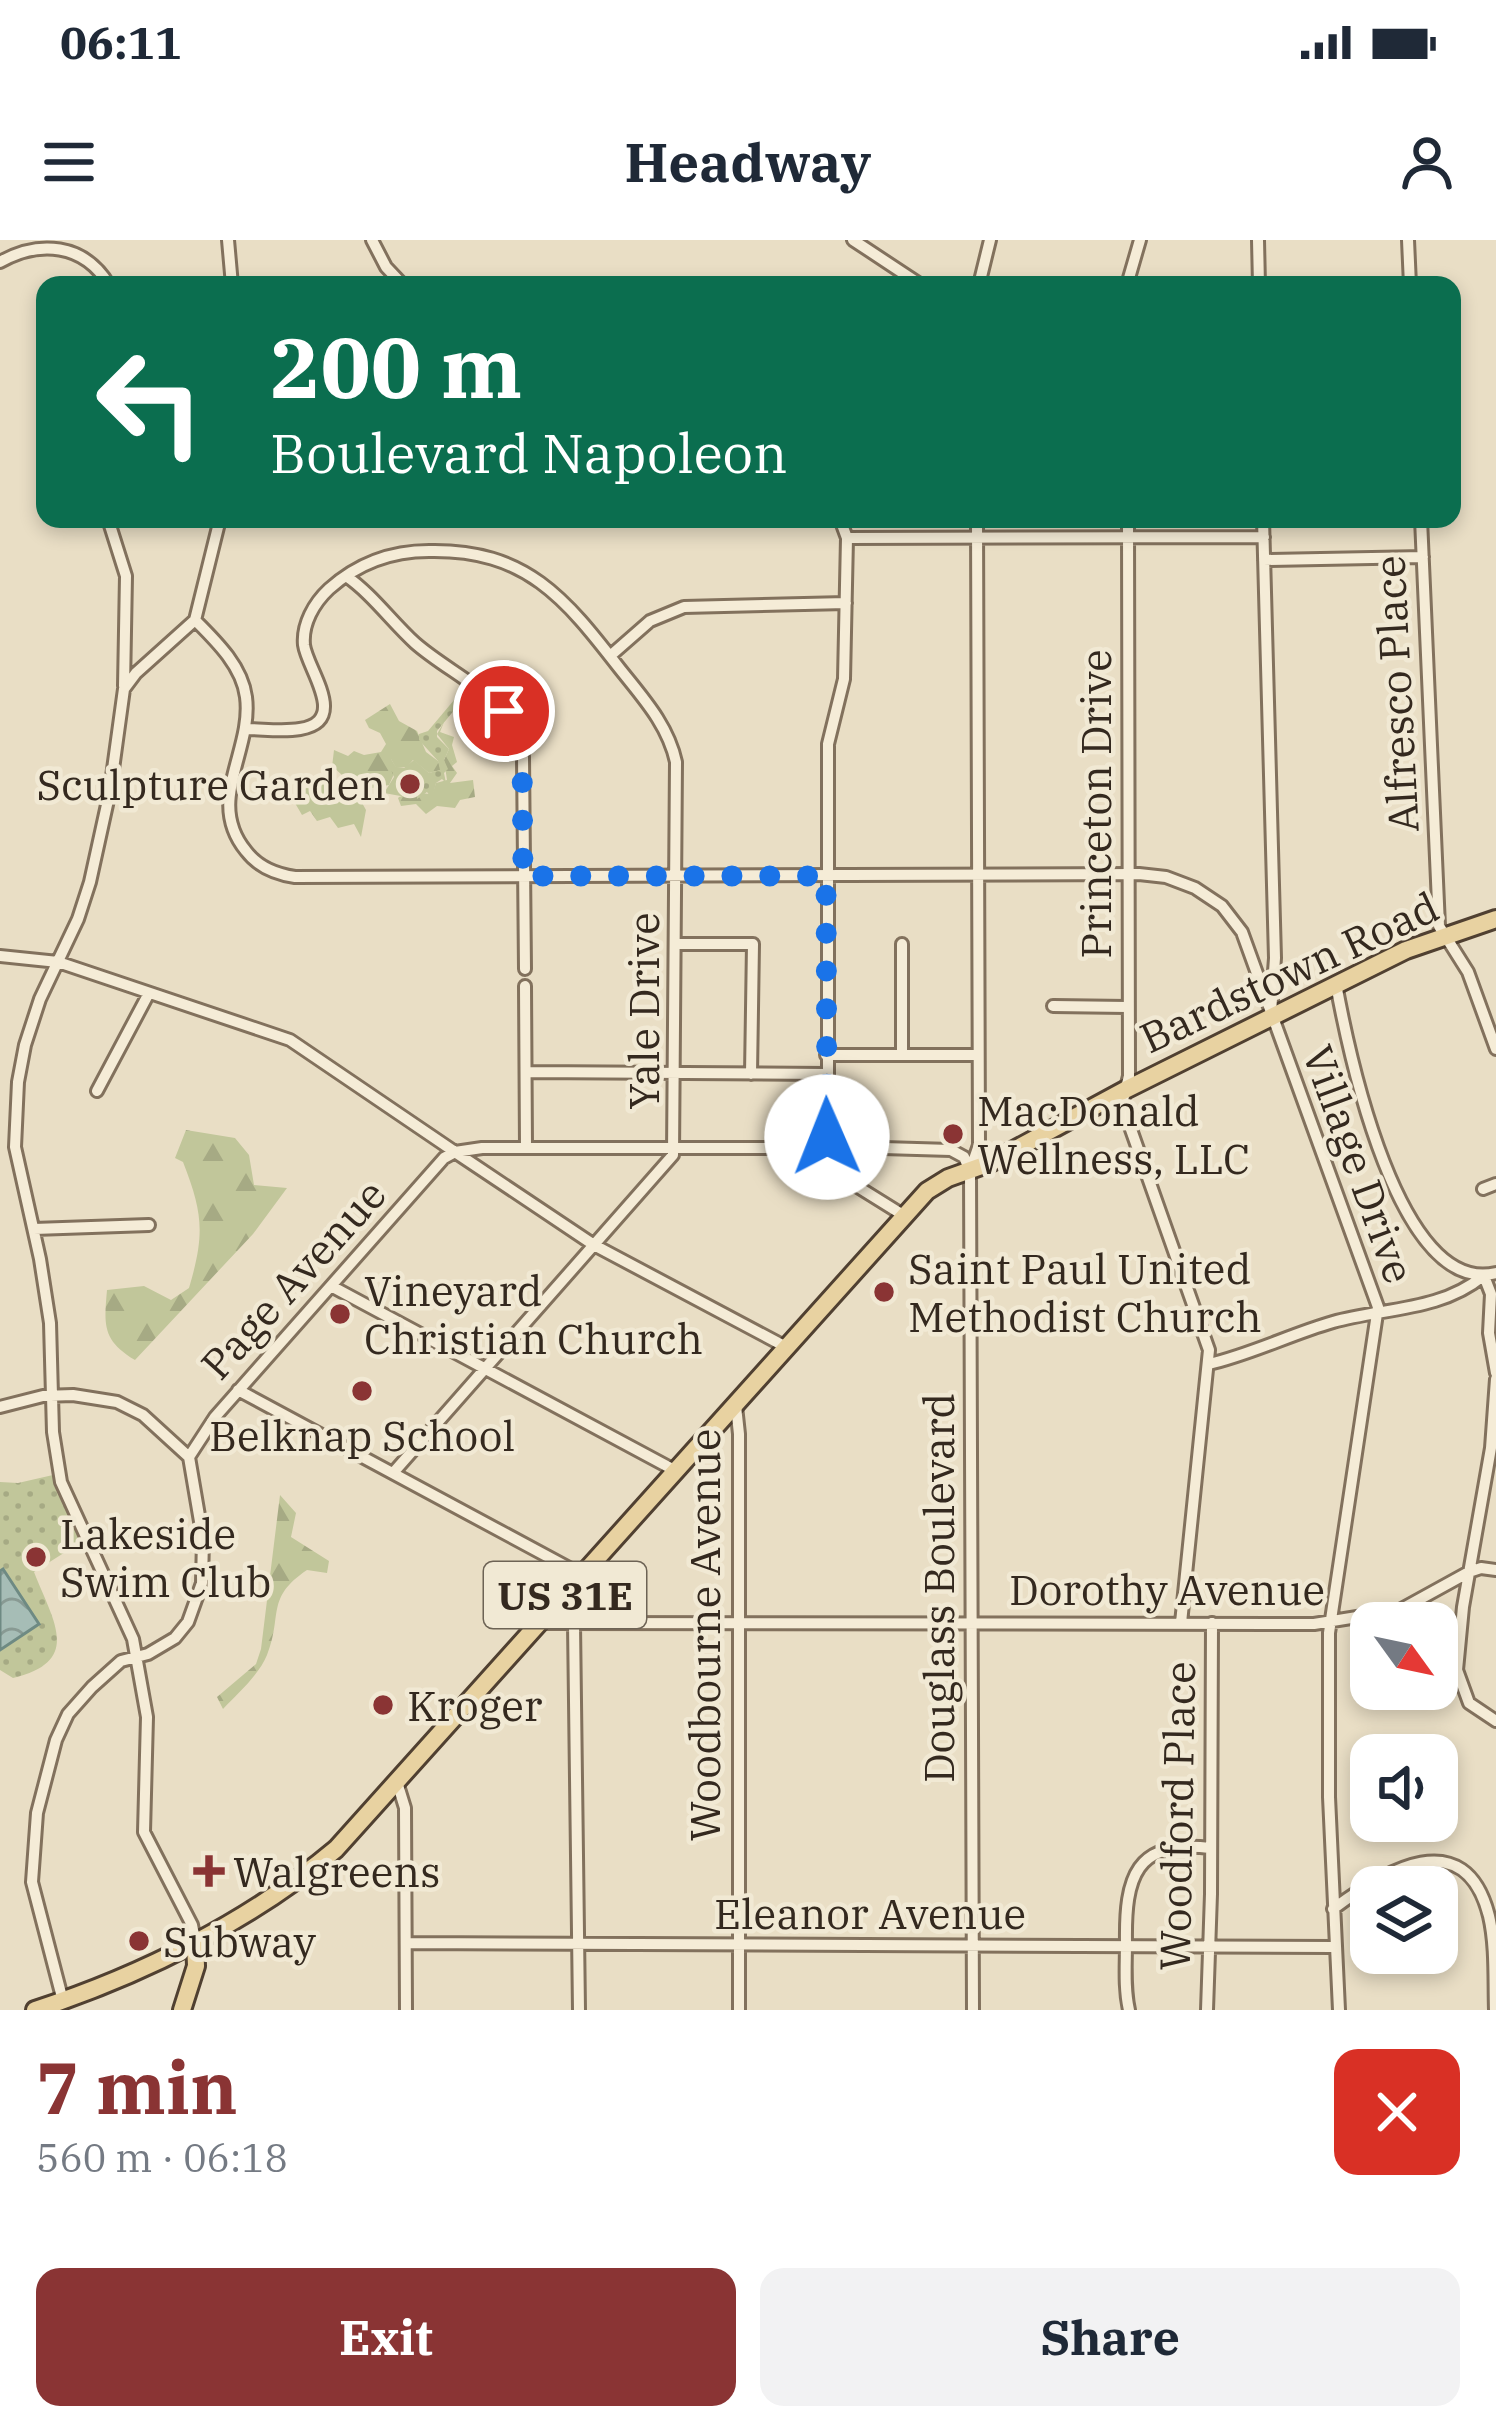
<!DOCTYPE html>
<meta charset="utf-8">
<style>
body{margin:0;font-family:"IBM Plex Serif",serif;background:#f2f2f3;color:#1f2937;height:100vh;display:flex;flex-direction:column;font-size:45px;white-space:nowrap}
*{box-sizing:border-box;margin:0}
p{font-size:39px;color:#747a83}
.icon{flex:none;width:66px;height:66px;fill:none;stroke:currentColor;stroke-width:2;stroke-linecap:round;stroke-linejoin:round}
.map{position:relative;height:1770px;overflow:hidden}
.side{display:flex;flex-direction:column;background:#fff;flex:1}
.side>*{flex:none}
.hud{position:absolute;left:36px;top:36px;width:1425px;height:252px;border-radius:24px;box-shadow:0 6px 18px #0003;background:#0b6e4f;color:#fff;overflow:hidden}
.needle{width:78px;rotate:123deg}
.tools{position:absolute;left:1350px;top:1362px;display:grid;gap:24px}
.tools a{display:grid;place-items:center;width:108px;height:108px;border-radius:24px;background:#fff;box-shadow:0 6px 18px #0003;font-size:60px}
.pin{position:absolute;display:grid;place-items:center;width:102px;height:102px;color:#fff;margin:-51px;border:6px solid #fff;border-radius:50%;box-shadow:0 3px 12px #0007}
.me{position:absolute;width:132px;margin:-66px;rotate:359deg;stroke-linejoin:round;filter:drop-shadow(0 0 9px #0008)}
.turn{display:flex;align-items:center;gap:42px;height:252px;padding:0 36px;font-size:54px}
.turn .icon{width:156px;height:156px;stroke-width:2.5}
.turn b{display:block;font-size:84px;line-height:102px}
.round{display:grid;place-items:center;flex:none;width:126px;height:126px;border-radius:24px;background:#f2f2f3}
.overview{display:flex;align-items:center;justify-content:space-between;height:204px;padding:0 36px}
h1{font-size:72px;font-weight:700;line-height:90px;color:#8a3434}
.action{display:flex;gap:24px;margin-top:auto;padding:24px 36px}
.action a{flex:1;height:138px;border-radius:24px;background:#8a3434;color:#fff;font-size:48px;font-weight:700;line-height:138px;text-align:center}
.action a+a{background:#f2f2f3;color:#1f2937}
.status{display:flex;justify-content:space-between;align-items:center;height:84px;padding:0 60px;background:#fff;direction:ltr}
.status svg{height:33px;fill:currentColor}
header{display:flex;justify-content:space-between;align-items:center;height:156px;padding:0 36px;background:#fff;font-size:54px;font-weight:700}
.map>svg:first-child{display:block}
</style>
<div class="status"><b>06:11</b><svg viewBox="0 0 49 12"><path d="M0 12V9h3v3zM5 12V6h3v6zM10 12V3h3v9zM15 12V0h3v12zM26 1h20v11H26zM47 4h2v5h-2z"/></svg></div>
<header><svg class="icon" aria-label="menu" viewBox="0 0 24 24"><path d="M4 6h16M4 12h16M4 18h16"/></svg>Headway<svg class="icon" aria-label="person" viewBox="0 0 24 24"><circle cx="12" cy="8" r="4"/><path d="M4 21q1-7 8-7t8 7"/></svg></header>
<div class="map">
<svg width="1496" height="1770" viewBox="0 0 1496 1770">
<defs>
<pattern id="forest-firs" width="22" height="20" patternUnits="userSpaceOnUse" patternTransform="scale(3)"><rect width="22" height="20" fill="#c1c69a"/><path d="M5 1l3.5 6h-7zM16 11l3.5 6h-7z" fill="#a6aa84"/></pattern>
<pattern id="park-dots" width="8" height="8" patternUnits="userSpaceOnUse" patternTransform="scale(3)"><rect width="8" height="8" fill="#c1c69a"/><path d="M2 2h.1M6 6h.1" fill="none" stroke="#a6aa84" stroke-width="1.8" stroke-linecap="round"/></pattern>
<pattern id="water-waves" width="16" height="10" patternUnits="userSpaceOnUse" patternTransform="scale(3)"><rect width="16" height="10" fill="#a6bdb6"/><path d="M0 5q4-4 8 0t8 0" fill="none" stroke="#889a93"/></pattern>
</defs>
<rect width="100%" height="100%" fill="#e9dec5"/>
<path fill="url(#forest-firs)" d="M390,464L399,481L417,491L426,512L438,521L441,530L429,533L413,520L407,527L396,528L391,519L394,534L389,545L372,548L368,544C345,546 347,536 332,527L334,510L348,516L354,511L364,515L381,512L386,504L380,493L369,488L365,480Z
M444,482L440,492L454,497L452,505L457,522L452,526L457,533L450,543L473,540L475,557L460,560L455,568L437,566L426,574L416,564L401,566L398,558C404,553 426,552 432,555L436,543L447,540L444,520L449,509L437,494Z
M294,535L306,549L309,540L323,535L339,550L347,552L350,562L361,561L366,570L361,597L354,584L338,588L330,577L317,581L310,571L302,575L292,558L295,549L291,536Z
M186,890L235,898L249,915L254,945L287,948L253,994L135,1120C102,1100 104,1085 107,1050L144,1046L171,1060L189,1048C205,994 203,973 183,922L175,918Z
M280,1255L296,1273L291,1297L329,1321L327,1333L307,1330C265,1358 283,1376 267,1415C259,1435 237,1454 223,1469L217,1457L256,1424L261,1409Z"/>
<path fill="url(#park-dots)" d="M465,447L470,451L437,491V497L449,509L444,520L448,529L444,533L446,543L442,539L436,543L432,559L427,552L417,559L384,553L394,537L388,523L391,519L396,527L404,528L414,520L429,533L440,530L438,521L419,500V494L428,491Z
M53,1235L81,1302L34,1332C53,1381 83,1421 13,1438L0,1430V1242L18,1243Z"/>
<path fill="url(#water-waves)" stroke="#6e8a83" stroke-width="3" d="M3,1329L39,1384L0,1410V1331Z"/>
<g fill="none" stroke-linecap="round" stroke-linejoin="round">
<defs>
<path id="street" d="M228,0L232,45
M372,0L386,27L403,45
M853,0L921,45
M1258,0L1259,45
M1408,0L1410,45
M0,22C39,0 84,3 109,45
M979,45L990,0
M1127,45L1140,0
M108,279L126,336L124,446
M1128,279L1129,836L1122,864L1209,1110L1181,1383
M1263,279L1275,718L1271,772
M1421,279L1439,686L1468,732L1496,809
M847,298L1264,297
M1264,320L1423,317
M346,336C372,354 391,381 415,403C456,439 513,456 523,517L525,729
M195,380C216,401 242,426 246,457C253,511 205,561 246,611C258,627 275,634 295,637L1139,634L1166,637L1195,648L1222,666L1242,692L1378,1067L1329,1393V1557L1339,1770
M610,416L650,381L684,367L846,363
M245,489C263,489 283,492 300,489C350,481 307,429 304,405C302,384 314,363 329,349C358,323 391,311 429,311C526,309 565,358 620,429C643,458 668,485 676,522L673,915L393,1233
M676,704H753L751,834
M902,704V815
M0,716L58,722L290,800L455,912L482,908H823L837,916L858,947L903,975
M1336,744C1348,809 1398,1057 1496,1033
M525,746L526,907
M1053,766L1127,767
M826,815H977
M528,832L826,834
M97,851L149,753
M828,909V504L844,439L847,298L840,279
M835,914L849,907L951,910L964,917L970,931
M1483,949L1496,944
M34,989L149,985
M1484,1036L1491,1054L1489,1093L1496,1133
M331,1046L676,1231
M1209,1124C1252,1114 1291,1094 1333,1082C1383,1068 1441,1071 1483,1036
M1496,1139L1491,1208L1463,1367L1457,1430L1469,1463L1496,1481
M238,1150L582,1335
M736,1166L739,1194V1770
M0,1167L43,1156L73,1155L117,1162L143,1175L189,1217L203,1299L202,1343L188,1382L175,1398L148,1414L121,1421L92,1447L68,1474L56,1500L37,1573L32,1642L63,1761
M189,1217L215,1177L444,918L455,912L594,1005L786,1107
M573,1346L582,1383
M540,1383L1314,1384L1400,1370L1469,1332L1481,1328L1496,1330
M574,1384L579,1770
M397,1542L405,1568L406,1770
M1333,1669C1384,1631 1465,1581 1489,1676C1496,1706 1494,1740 1495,1770
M195,1700L192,1685L144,1592L147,1477L133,1399L61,1242L53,1192L50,1083L40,1019L15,907L18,842L25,805L40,759L78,679L90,642L110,551L124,449L136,433L195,380L220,279
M406,1703L1334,1707
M973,1770L970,931L979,905L977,279
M1129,1770C1124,1748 1126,1725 1126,1702C1125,1638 1135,1599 1210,1608
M1207,1770L1211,1654L1212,1383"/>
<path id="primary" d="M35,1770C142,1735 249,1682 336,1609L927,951L948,938L990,923L1125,850L1406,710L1496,679
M182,1770L196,1726L195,1700"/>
</defs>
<use href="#street" stroke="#82715d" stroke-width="16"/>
<use href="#primary" stroke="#504031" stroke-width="22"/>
<use href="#street" stroke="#f5ecd7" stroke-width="10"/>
<use href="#primary" stroke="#e8d2a1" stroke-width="16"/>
</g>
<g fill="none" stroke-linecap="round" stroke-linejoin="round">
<path stroke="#1a73e8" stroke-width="21" stroke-dasharray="0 37.8" d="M504,471L522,509L523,636H826L827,897"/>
</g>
<g fill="#8a3434" stroke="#f1e9d4" stroke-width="4.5">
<circle cx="410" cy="544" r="12"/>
<circle cx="953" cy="894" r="12"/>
<circle cx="884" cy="1052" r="12"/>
<circle cx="340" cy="1074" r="12"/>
<circle cx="362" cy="1151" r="12"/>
<circle cx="36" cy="1317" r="12"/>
<circle cx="383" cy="1465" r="12"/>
<path d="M203 1613h12v12h12v12h-12v12h-12v-12h-12v-12h12z"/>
<circle cx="139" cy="1701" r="12"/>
</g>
<g text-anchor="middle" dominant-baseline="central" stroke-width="9" stroke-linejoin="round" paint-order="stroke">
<rect fill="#f1e9d4" stroke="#6d6355" stroke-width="3" x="484" y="1322" width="162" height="66" rx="9"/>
<g font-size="39" font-weight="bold" fill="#34291f">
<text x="565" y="1355">US 31E</text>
</g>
<g font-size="42" fill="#34291f" stroke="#f1e9d4">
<text transform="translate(1396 454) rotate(-93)">Alfresco Place</text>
<text transform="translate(1095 564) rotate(-90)">Princeton Drive</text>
<text transform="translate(1289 732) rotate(-25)">Bardstown Road</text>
<text transform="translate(643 771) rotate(-90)">Yale Drive</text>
<text transform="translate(1359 924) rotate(70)">Village Drive</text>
<text transform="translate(293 1039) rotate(-48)">Page Avenue</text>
<text transform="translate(938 1348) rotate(-90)">Douglass Boulevard</text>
<text x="1167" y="1349">Dorothy Avenue</text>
<text transform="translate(704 1395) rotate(-90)">Woodbourne Avenue</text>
<text transform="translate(1177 1576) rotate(-89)">Woodford Place</text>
<text x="870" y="1673">Eleanor Avenue</text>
</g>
<g font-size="42" fill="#34291f" stroke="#f1e9d4" text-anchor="start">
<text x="386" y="544" text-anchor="end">Sculpture Garden</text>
<text x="977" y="870">MacDonald<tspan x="977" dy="48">Wellness, LLC</tspan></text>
<text x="908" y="1028">Saint Paul United<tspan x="908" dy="48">Methodist Church</tspan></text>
<text x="364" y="1050">Vineyard<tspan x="364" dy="48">Christian Church</tspan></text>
<text x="362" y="1195" text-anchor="middle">Belknap School</text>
<text x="60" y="1293">Lakeside<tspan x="60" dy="48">Swim Club</tspan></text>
<text x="407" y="1465">Kroger</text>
<text x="233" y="1631">Walgreens</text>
<text x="163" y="1701">Subway</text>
</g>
</g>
</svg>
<div class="tools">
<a><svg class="needle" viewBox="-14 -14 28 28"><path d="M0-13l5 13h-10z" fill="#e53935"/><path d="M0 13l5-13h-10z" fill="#747a83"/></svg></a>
<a><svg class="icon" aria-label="sound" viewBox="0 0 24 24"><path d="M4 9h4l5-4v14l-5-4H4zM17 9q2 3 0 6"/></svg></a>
<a><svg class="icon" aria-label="layers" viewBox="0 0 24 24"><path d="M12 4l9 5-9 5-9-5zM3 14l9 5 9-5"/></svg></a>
</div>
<div class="pin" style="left:504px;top:471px;background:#d93025"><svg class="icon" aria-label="arrive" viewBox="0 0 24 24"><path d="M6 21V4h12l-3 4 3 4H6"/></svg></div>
<svg class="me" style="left:827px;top:897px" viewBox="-20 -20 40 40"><circle r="19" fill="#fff"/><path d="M0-13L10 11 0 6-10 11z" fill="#1a73e8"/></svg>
<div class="hud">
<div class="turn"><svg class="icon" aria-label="left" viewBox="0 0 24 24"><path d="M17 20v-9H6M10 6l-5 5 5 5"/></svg><div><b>200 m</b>Boulevard Napoleon</div></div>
</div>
</div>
<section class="side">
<div class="overview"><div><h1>7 min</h1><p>560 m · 06:18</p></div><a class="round" style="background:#d93025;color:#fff"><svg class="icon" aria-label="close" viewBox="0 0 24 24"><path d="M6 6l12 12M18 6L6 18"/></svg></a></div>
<div class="action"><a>Exit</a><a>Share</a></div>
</section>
